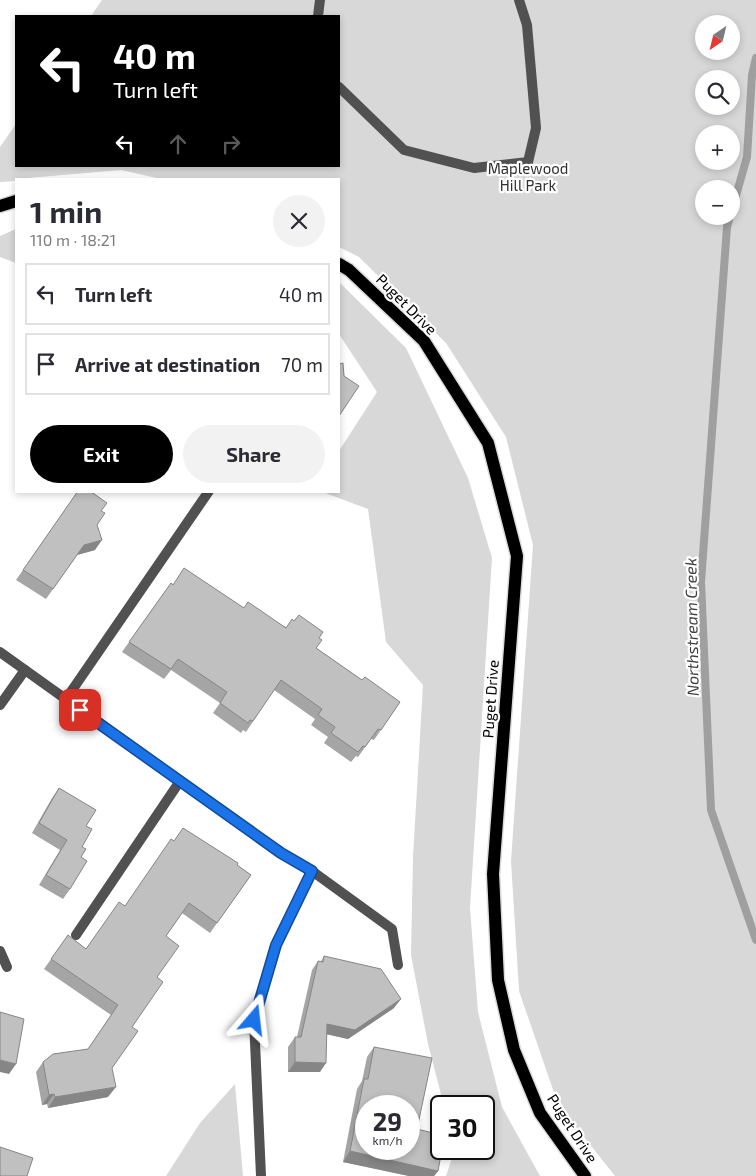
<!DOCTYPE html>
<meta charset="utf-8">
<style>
body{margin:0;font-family:"Exo 2",sans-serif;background:#f2f2f3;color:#2b2b33;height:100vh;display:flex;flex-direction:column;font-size:19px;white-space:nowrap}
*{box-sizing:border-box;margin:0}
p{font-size:16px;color:#7c7c81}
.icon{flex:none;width:28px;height:28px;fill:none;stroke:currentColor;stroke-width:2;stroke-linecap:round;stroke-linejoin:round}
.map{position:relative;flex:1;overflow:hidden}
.details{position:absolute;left:15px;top:178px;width:325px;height:315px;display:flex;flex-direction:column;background:#fff;border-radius:0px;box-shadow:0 2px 8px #0003}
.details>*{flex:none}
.guide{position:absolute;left:15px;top:15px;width:325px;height:152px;border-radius:0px;box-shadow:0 2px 8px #0003;background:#000;color:#fff;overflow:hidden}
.needle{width:32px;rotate:215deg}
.fabs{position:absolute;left:695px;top:15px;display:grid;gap:10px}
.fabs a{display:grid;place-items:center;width:45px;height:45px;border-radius:50%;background:#fff;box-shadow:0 2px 8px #0003;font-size:25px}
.speed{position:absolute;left:355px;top:1095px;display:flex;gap:10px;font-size:25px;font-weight:700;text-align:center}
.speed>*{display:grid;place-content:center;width:65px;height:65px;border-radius:50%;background:#fff;box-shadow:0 2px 8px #0003;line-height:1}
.speed small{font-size:12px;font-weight:400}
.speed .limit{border:2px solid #111;border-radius:8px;background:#fff;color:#111}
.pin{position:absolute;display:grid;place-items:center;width:42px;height:42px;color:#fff;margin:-21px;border-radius:10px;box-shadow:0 2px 8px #0006}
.me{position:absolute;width:55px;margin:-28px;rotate:17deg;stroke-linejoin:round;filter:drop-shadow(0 0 4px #0008)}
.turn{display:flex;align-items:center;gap:18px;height:105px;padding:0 15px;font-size:22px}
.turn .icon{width:65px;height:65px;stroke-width:2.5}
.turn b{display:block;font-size:35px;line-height:42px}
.lanes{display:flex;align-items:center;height:48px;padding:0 15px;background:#0003;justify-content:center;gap:25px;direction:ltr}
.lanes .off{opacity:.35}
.round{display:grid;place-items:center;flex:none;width:52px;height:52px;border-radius:26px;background:#f2f2f3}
.summary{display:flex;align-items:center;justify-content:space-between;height:85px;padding:0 15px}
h1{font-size:30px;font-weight:700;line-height:38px}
.primary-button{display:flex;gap:10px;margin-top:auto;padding:10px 15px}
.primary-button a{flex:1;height:58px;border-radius:30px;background:#000;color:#fff;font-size:20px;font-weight:700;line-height:58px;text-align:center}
.primary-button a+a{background:#f2f2f3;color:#2b2b33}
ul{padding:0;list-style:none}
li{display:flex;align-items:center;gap:15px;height:62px;margin:0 10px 8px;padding:0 5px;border:2px solid #e1e1e2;border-radius:0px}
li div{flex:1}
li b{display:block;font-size:19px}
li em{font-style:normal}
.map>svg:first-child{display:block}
</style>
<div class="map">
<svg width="756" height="1176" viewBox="0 0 756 1176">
<rect width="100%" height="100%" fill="#fff"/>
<path fill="#d8d8d8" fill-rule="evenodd" d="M102,0H756V1176H615L558,1104L519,991L511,861L533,545L506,437L446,343L359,257L339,247V179H161L121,170L16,179V181L0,182V147L16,124V166H339V16H91ZM704,24H731V51H704ZM704,79H731V106H704ZM704,134H731V161H704ZM704,189H731V216H704Z
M16,229V263L0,257V236Z
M339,282L406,348L468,478L492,558L470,908L478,1012L502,1107L540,1176H446L455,1149H484V1106H444L428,1044L411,955L413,857L423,685L386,642L368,509L320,491H339V451L377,392L339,334Z
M235,1084L243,1176H166L200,1123Z"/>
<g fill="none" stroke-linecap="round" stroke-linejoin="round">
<path stroke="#9f9f9f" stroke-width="8" d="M731,213L747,157L752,75L756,58
M730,216L727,227L701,582L711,810L756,940"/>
<defs>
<path id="primary" d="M0,206L16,201
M339,264L349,270L424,341L488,443L517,556L493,874L498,980L514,1050L540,1113L585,1176"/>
</defs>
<use href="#primary" stroke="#dbdbdb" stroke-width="15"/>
<path stroke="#515151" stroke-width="10" d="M318,16L320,0
M339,87L404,150L474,168L528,162L536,128L527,25L519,0
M66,699L209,491
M0,705L25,670
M76,935L180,781
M0,951L7,967"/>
<path stroke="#515151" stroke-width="10" d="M0,652L281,853L312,871L392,929L398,965
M261,1176L254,1020L276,945L312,871"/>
<use href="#primary" stroke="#000" stroke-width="12"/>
</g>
<path fill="#a5a5a5" d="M78,491L101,511L97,525L95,550L77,555L46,599L16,580Z
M171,583L173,584L244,608L286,627L319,638L316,648L362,680L400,702L374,740L371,739L358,757L356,756L351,762L324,743L328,737L311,725L315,719L274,690L246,732L243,730L241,733L213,713L220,703L171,670L164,679L122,652Z
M59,788L86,826L82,847L81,857L70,889L63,899L39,885L60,850L32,833L52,798Z
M174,841L237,865L251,875L210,933L182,913L166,936L157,977L112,1068L108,1097L48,1108L47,1104L42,1105L36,1072L43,1062L88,1049L111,1015L44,969L68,935L86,949L125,906Z
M324,956L394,1008L348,1039L327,1034L320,1072H288V1047L295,1037H297L312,970L318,961H321Z
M374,1047L438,1171L434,1176H409L343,1162L357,1089L362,1081L367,1057Z"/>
<path fill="#868686" d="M102,540L95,550L77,555L84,545Z
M401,999L394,1008L348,1039L321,1033L327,1024Z
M0,1060L16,1064L9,1074L0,1072Z
M295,1062L326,1063L320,1072H288Z
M116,1087L108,1097L48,1108L55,1097Z
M54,1094L47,1104L42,1105L49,1095Z
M350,1151L438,1171L434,1176H409L343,1162Z"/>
<path fill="#c0c0c0" stroke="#868686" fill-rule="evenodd" d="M343,363L344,376L359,386L339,416V364Z
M78,491H90L107,503L101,511L105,513L97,525L102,540L84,545L53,589L23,570Z
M184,568L244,608L248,602L286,628L292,619L294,621L299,615L323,632L319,638L322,640L316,648L362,680L365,677L400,702L381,730L378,729L365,747L363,746L358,752L331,733L335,727L318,715L322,709L281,680L253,721L250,720L248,723L220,703L227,692L178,659L171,669L129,642L171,583L173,585Z
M59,788L96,810L86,826L92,829L82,847L86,849L81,857L87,861L70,889L46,875L67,840L39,823Z
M183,828L238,863L237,865L251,875L217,923L189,903L166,936L179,946L157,977L163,982L132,1027L138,1031L112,1068L116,1087L55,1097L54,1094L49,1095L43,1062L53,1054L88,1049L118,1005L51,959L68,935L86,949L119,902L125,906L171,839L174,841Z
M324,956L381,969L401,999L355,1030L327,1024L326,1063L295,1062V1037H301L318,961L323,962Z
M0,1012L24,1019L16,1064L0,1060Z
M374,1047L432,1058L417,1129L441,1135V1149H442L438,1171L350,1151L364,1079H368ZM366,1106H409V1149H366Z
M0,1147L33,1158L27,1176H0Z"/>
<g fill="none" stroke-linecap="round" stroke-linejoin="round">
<defs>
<path id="route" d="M80,710L281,853L312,871L276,945L254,1020"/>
</defs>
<use href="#route" stroke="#114b97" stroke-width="12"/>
<use href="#route" stroke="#1a73e8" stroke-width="9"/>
</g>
<g text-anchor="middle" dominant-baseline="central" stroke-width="4.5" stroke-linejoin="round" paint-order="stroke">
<g font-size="15" fill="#2f2f2f" stroke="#fff">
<text x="528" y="168">Maplewood<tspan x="528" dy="17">Hill Park</tspan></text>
</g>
<g font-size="15" fill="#000" stroke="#fff">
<text transform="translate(407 304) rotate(45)">Puget Drive</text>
<text transform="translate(490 699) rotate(-86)">Puget Drive</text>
<text transform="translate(573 1128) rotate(57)">Puget Drive</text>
</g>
<g font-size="16" font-style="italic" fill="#404040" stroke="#fff">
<text transform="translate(691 627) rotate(-91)">Northstream Creek</text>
</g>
</g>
</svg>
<div class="fabs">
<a><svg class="needle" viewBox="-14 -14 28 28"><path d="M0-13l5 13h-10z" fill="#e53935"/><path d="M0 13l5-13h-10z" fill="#7c7c81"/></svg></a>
<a><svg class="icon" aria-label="search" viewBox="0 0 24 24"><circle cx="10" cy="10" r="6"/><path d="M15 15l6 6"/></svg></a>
<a>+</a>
<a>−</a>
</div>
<div class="speed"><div>29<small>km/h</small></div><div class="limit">30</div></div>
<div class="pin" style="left:80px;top:710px;background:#d93025"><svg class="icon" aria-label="arrive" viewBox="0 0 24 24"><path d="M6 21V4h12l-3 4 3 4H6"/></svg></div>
<svg class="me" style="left:254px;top:1020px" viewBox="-20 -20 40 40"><path d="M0-17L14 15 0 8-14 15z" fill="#1a73e8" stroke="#fff" stroke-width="4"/></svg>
<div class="guide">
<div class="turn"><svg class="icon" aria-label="left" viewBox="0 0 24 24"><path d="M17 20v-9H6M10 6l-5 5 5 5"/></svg><div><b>40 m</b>Turn left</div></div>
<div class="lanes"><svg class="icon" aria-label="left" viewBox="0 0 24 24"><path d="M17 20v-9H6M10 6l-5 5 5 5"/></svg><svg class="icon off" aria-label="ahead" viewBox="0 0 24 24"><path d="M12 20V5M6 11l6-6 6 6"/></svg><svg class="icon off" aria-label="right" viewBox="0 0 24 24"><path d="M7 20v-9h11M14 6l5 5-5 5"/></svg></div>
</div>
<section class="details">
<div class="summary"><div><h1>1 min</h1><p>110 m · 18:21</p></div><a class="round"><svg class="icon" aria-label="close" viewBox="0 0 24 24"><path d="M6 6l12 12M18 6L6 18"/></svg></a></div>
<ul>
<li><svg class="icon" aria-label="left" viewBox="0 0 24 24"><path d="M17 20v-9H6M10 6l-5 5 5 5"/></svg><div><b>Turn left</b></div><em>40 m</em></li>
<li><svg class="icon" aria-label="arrive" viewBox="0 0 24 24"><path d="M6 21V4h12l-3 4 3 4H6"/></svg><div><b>Arrive at destination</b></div><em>70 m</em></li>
</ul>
<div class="primary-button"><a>Exit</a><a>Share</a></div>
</section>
</div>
